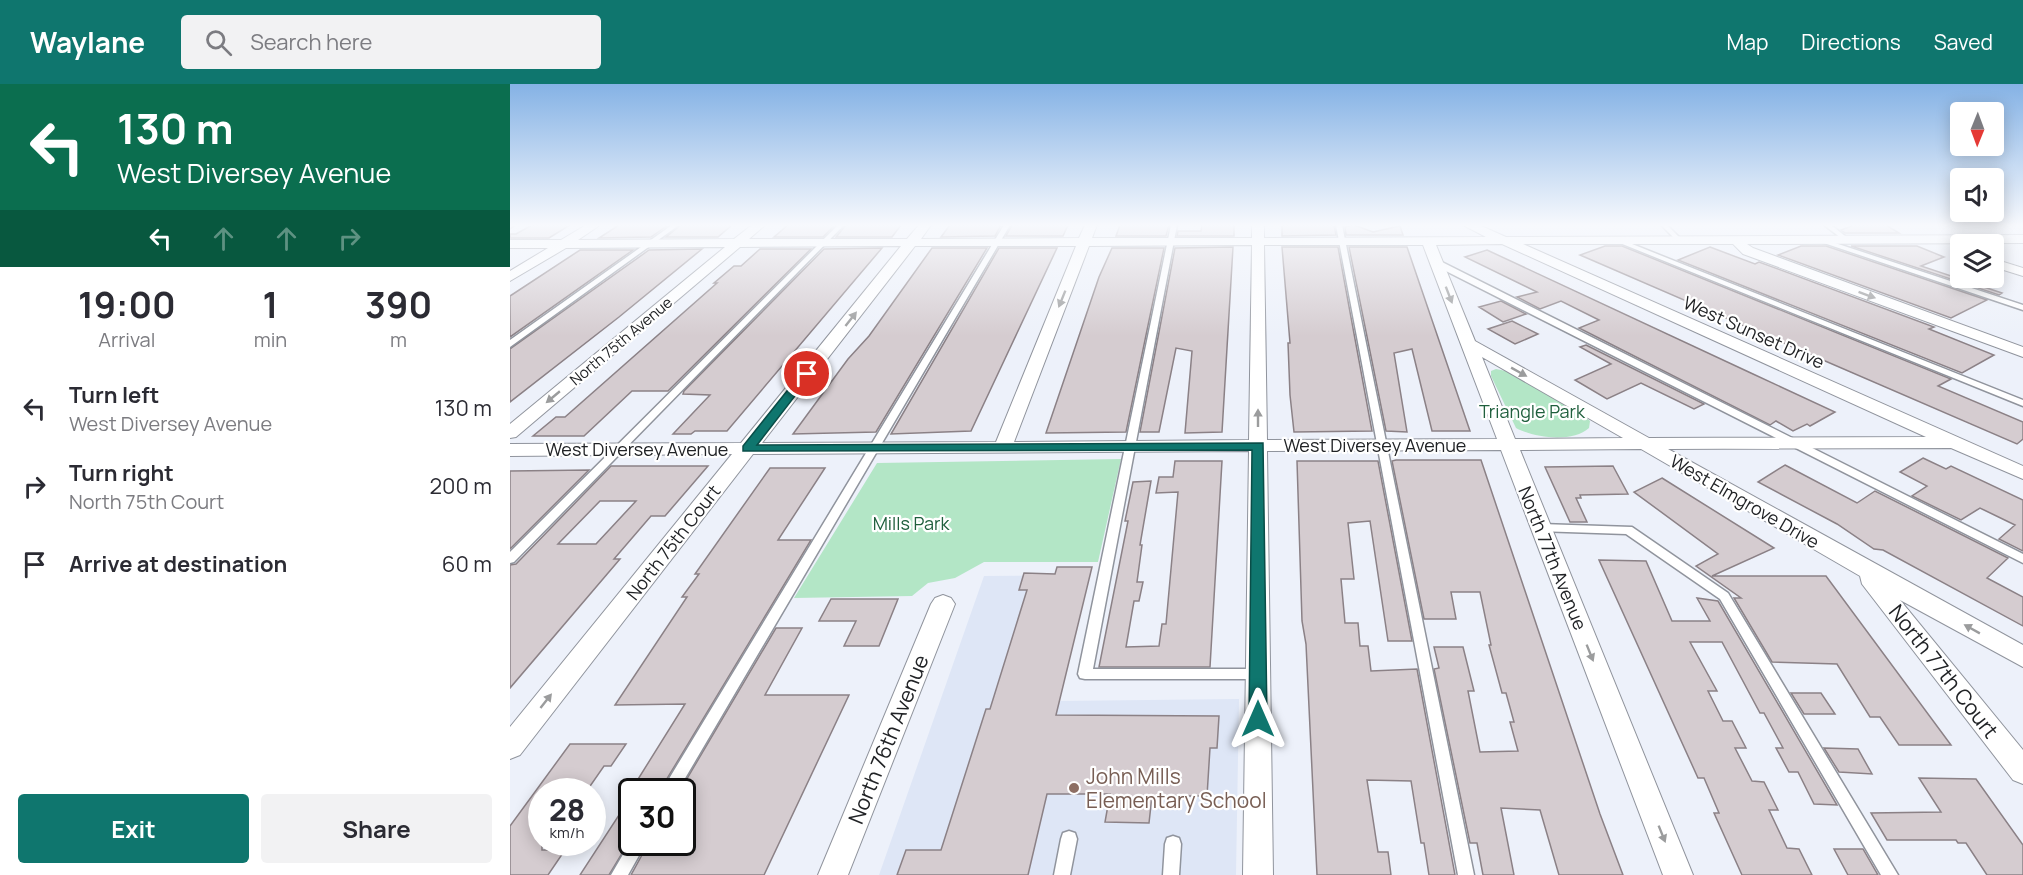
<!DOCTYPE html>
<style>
body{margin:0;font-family:Manrope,sans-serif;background:#f2f2f3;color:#2b2b33;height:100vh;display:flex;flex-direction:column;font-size:22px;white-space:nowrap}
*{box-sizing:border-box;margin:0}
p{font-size:20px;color:#7c7c81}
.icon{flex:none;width:33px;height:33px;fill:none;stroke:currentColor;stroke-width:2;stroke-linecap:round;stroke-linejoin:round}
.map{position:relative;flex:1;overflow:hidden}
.drawer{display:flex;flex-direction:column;background:#fff;width:510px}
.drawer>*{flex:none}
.banner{background:#0b6e4f;color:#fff;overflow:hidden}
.needle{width:39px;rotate:181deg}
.buttons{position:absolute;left:1440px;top:18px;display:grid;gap:12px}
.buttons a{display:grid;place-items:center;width:54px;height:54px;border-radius:6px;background:#fff;box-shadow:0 3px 15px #0003;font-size:30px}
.speed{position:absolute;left:18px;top:694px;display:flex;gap:12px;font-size:30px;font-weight:700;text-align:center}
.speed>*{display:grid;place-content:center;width:78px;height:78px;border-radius:50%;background:#fff;box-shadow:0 3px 15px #0003;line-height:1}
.speed small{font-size:15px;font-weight:400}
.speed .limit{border:3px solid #111;border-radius:9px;background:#fff;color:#111}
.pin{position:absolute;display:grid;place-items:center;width:51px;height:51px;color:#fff;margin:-26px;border:3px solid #fff;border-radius:50%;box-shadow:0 2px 6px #0007}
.me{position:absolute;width:66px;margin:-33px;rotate:0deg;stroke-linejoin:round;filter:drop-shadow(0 0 4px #0008)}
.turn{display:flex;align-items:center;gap:21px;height:126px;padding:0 18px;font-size:27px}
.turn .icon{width:78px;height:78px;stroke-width:2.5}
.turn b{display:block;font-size:42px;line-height:51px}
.lanes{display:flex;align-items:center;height:57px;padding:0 18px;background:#0003;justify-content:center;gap:30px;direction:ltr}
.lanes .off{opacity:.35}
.eta{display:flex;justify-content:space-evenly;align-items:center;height:102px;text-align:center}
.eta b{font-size:36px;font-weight:700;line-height:42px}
.primary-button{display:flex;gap:12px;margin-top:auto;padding:12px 18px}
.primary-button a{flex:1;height:69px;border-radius:6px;background:#0f766e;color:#fff;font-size:24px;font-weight:700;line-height:69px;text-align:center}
.primary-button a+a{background:#f2f2f3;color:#2b2b33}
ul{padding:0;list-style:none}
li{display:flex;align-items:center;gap:18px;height:78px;padding:0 18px}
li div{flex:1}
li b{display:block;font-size:22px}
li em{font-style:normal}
header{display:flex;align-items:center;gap:36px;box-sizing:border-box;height:84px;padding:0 30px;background:#0f766e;color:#fff}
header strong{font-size:28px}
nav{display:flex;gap:33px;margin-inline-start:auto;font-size:21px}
.search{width:420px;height:54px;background:#f2f2f3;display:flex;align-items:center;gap:15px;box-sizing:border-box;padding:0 21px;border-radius:6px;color:#7c7c81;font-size:22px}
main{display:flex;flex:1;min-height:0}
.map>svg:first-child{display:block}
</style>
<header>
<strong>Waylane</strong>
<div class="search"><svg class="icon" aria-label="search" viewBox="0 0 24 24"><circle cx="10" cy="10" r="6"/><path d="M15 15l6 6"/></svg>Search here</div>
<nav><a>Map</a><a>Directions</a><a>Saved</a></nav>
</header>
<main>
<section class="drawer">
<div class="banner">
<div class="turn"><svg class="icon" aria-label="left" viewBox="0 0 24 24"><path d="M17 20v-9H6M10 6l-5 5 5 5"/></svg><div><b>130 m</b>West Diversey Avenue</div></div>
<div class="lanes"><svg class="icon" aria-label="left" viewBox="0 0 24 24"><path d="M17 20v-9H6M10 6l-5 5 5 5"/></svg><svg class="icon off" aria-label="ahead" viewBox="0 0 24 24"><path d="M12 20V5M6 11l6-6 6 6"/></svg><svg class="icon off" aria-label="ahead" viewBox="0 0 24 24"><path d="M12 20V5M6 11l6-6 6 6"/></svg><svg class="icon off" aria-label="right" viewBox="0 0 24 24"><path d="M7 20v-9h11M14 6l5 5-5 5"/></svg></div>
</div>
<div class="eta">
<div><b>19:00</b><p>Arrival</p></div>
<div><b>1</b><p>min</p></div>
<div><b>390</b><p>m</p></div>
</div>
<ul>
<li><svg class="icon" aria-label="left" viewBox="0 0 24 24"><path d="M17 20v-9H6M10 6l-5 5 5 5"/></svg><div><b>Turn left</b><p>West Diversey Avenue</p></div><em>130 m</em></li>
<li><svg class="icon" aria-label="right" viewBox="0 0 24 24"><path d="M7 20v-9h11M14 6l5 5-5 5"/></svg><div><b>Turn right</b><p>North 75th Court</p></div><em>200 m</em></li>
<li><svg class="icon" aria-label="arrive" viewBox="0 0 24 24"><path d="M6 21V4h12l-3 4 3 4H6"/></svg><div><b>Arrive at destination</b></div><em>60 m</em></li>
</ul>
<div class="primary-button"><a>Exit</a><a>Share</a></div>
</section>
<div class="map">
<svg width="1513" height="791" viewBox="0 0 1513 791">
<rect width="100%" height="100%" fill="#edf1fa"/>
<path fill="#dee6f6" d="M574,491L547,617L729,615L726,791H369L474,492Z"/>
<path fill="#b3e6c6" d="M986,285L996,287L1072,330L1080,337L1079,344C1063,359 1024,354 1006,344L981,292V287Z
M611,375L588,478H474L445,494L418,499L402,512L284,514L367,379Z"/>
<path fill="#d5ccd0" stroke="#8b8186" stroke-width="1.5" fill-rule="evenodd" d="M22,141H60L39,154H0V150H6Z
M109,141H158L141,153L89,154Z
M171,141H222L208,153H156Z
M278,141H325L313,153H264Z
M336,141H391L382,153H326Z
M440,141H491L485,152L431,153Z
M502,141H558L553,152H496Z
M610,141H659L656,152H606Z
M692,141H724V152H667L668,147H691Z
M772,141H824L826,151L772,152Z
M844,141L863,148L890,142L893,151H836L835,143Z
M1344,141H1376L1389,149H1335L1331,146Z
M1095,162H1112L1441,295L1428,302L1513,338V355L1507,360L1070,171Z
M1291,162H1316L1477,216L1441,234L1268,171Z
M1341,162H1407L1434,173L1411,182L1492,209L1489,211Z
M723,163L712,348L675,349L682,267L666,264L649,348H630L665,164Z
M772,163H828L862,347L784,348L780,311L778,259H780Z
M839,163H897L960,347H922L902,265L884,269L897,348L876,347Z
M1200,163L1245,180L1249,178L1424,243L1419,245L1484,271L1452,289L1168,176Z
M372,164L217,347H185L181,350H163L200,311L173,310L174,307L314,165Z
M422,164H477L366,348L283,350L338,275L359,252Z
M489,164H547L461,347L381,350Z
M602,164H654L616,348L536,349L589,193Z
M192,165L109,233L0,318V265L139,166Z
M250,165H301L158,307H122L74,352H23L46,333H55L207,199H204L224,182H231Z
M70,166H123L0,253V212Z
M977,166L1243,290L1325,328L1300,342L1297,340L1283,347L1266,337L1260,341L1069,244L1089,236L1051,217L1030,225L1007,213L1027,208L955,173Z
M991,217L1016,230L993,238L969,223Z
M1002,237L1028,250L1005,260L978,245Z
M1076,261L1194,320L1184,325L1131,299L1097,315L1065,296L1101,280L1070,263Z
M1413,374L1436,385L1441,382L1513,416V467L1489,455L1505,441L1470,424L1451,436L1402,412L1417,402L1390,388Z
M886,376H971L1090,730L1113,791H1049L1030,726L991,724L1004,791H973L967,759H960L924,585L929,584L924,563H953L964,607H958L970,668L1008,667L1000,638H1004L996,609H992L979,561H981L970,508H941L946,535H914L882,377Z
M665,377H712L700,583H589L618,437H615L623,398L641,397L630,461H632L627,498H633L629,517H624L616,563L649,562L652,540H656L668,408L646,409L649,393H663Z
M787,377H868L902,557H878L860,437L838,439L844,495H831L835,539H848L850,562H858L861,587L907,585L945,791H919L914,759H911L901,697L857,696L868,768H878L881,791H807L796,560L792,537Z
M1275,381L1347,419L1365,407L1498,474L1477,494L1513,513V542L1373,466L1364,465L1327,440L1248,398Z
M101,382H198L155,432H141L104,475H110L0,604V481L6,480ZM90,417H126L86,460H48Z
M1103,382L1118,410L1070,411L1071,414H1066L1077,438H1060L1035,383Z
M260,384H315L268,456H301L149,708H120L175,620L105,621L177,513H172L189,490H185Z
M79,386L0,465V387Z
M1152,394L1264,464L1202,492H1316L1441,661H1389L1370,633H1360L1327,580L1262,578L1224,514H1231L1186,482L1208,470L1124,408Z
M1089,476L1136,477L1162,537H1200L1187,514L1208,517L1327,721L1304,720L1288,688H1279L1266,664H1273L1254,629H1250L1212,558H1180L1207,607H1198L1213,637H1222L1236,664H1225L1242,697L1254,698L1268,726H1259L1277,764L1289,765L1302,791H1232L1204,729H1209L1194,694H1188Z
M547,483H582L546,631L709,632L707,664H700L697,712H642L639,739L595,738L600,710H537L518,791H387L396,766H431L476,625H480L517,506H509L514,489L545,490Z
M321,515H388L369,562H334L346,537H309Z
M266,544H292L255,611H339L254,791H121L132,771L172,770V703Z
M1281,609H1311L1325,630H1294Z
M60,660H116L101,682H94L76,708H32V766H55L38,791H0V742Z
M1314,664L1348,665L1362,690L1329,688Z
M1409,694L1466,695L1513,761V791H1477L1456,759H1448L1446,756H1377L1361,729L1431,728Z
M122,711V753L99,791H70Z
M1324,765H1353L1368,791H1338Z"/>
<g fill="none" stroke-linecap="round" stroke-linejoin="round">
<defs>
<path id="service" d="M0,141H4L0,144Z
M162,141H169L0,263V256Z
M328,141H334L4,478L0,479V468Z
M494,141H500L167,708H151Z
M661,141H667L583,585H748L753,586L755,590L753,594L748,595H575L570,594L568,590Z
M826,141H832L964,791H948Z
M1151,141H1157L1171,155V157H1167Z
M1314,141H1321L1340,156L1335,157Z
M1107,154L1513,316V322L1105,157V155Z
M1310,154L1513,221V226L1308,157V155Z
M924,177H930L1513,470V479L924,181Z
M1031,440L1122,443L1218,509L1388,791H1371L1210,515L1116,450L1027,447L1025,444Z
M559,747L565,749L567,755L560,791H544L551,755L553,749Z
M663,752L669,754L671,760L669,791H653L655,760L657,754Z
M122,755V759H136L118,791H101Z"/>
<path id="minor" d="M76,141H90L68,156L224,155L242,141H255L239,155H397L409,141H421L411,155L569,154L575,141H587L582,154H742V141H754V154L976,153L953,141H969L996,153L1513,151V159L1237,160L1243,164L1513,263V273L1233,170L1223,160H1013L1513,382V395L1441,364L1158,365L1513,561V583L1390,516L1513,666V700L1503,696L1352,500L1350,492L1131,365L1010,366L1183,791H1153L991,366L757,367L763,791H733L739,367L243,370L10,671L0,675V643L222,370L0,372V360L231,359L391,162L230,163L6,353L0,354V340L215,163L56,164L0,197V187L38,164H0V156H51ZM992,160L1416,353L1139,354L965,257L926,161ZM742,161L739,356L504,358L579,162ZM754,161H913L987,355L757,356ZM405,162H566L486,358L252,359ZM972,273L1113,354L1005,355Z
M1484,175L1513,184V192L1484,183Z
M433,511L441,514L445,520L338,791H308L421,520L425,514Z"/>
</defs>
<use href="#service" stroke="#90949d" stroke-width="3"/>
<use href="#minor" stroke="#90949d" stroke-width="2"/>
<use href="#service" fill="#fff" fill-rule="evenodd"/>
<use href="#minor" fill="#fff" fill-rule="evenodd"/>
</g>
<defs><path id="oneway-solid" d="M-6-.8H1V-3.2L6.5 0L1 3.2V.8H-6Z" transform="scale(1.5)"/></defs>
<g fill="#9b9c9d">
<use href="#oneway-solid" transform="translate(939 211) rotate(69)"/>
<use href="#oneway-solid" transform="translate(1357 211) rotate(20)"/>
<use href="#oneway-solid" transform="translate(552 215) rotate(112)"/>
<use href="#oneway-solid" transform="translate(341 235) rotate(-52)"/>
<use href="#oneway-solid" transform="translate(1009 288) rotate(29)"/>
<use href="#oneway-solid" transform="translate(43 313) rotate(140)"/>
<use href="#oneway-solid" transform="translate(748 334) rotate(-90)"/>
<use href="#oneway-solid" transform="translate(1462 545) rotate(-151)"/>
<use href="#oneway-solid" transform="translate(1080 569) rotate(68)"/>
<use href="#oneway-solid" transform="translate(36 617) rotate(-52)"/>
<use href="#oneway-solid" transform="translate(1152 750) rotate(68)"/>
</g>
<linearGradient id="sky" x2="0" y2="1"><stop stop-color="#85b2e5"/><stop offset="0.56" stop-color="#f7f9fd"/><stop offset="1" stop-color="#f7f9fd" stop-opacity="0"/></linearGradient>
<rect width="1513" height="252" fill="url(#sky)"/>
<path fill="#0f766e" stroke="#0a4d48" stroke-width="1.5" d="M293,287L302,290L247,361L753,359L757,635L754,640L748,643L741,640L739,635L742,366L233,367V362Z"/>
<circle fill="#8d6e63" stroke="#fff" stroke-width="2" cx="564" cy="704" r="6"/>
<g text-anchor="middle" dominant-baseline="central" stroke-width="4.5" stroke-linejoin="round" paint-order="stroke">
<g font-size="15" fill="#212326" stroke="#fff">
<text transform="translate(111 257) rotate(-40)">North 75th Avenue</text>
</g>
<g font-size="18" fill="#212326" stroke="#fff">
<text transform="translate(1244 248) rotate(24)">West Sunset Drive</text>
<text x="865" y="361">West Diversey Avenue</text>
<text x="127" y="365">West Diversey Avenue</text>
<text transform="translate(1235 417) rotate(30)">West Elmgrove Drive</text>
<text transform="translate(163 458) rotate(-52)">North 75th Court</text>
<text transform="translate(1043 474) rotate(68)">North 77th Avenue</text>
</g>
<g font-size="18" fill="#1f5f3d" stroke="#fff">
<text x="1022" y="327">Triangle Park</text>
<text x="401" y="439">Mills Park</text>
</g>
<g font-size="21" fill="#212326" stroke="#fff">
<text transform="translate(1434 587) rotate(52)">North 77th Court</text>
<text transform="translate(378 655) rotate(-68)">North 76th Avenue</text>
</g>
<g font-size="21" fill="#785e54" stroke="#fff" text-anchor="start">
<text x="576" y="692">John Mills<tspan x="576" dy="24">Elementary School</tspan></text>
</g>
</g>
</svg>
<div class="buttons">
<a><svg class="needle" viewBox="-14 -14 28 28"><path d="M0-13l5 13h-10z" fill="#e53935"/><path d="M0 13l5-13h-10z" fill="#7c7c81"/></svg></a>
<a><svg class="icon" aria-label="sound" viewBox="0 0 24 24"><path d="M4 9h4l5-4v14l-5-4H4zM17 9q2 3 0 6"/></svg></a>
<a><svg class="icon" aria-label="layers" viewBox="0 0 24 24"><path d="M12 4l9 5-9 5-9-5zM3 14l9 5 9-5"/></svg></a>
</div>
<div class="speed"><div>28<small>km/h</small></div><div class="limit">30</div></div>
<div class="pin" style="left:297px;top:290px;background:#d93025"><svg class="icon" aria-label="arrive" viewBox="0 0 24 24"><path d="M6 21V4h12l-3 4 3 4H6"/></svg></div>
<svg class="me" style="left:748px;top:635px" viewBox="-20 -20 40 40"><path d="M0-17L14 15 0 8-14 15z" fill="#0f766e" stroke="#fff" stroke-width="4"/></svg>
</div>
</main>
